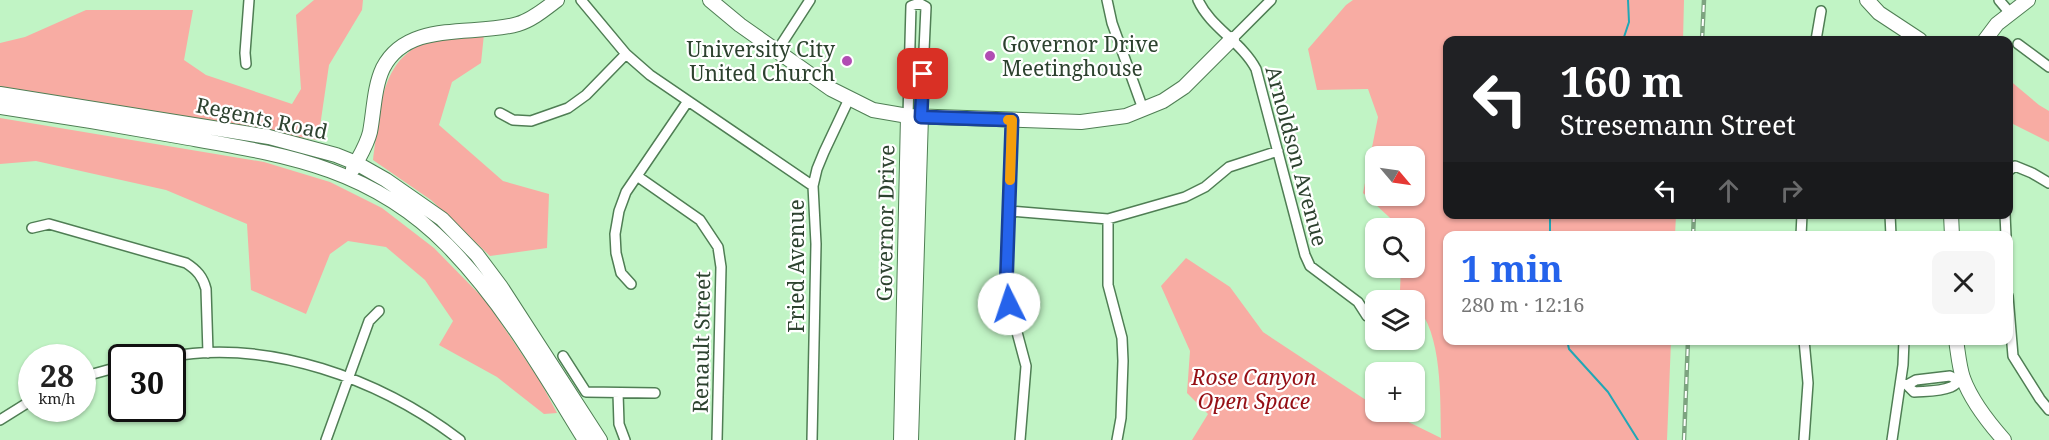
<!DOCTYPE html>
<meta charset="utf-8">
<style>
body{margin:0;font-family:"Noto Serif",serif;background:#f6f6f6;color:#222;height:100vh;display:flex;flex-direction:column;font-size:22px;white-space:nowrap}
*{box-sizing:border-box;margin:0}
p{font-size:20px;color:#767676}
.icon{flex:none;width:33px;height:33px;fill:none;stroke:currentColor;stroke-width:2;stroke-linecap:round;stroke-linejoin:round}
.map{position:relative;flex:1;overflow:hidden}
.details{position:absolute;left:1443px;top:231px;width:570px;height:114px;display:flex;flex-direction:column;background:#fff;border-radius:12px;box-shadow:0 2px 4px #0004}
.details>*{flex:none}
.banner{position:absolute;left:1443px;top:36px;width:570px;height:183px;border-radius:12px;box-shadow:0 2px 4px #0004;background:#202124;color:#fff;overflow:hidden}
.needle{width:39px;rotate:119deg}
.tools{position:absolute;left:1365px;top:146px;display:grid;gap:12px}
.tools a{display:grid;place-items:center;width:60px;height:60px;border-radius:12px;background:#fff;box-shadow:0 2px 4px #0004;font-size:30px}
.speed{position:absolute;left:18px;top:344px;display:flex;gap:12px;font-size:30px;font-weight:700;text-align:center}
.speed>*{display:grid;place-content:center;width:78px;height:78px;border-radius:50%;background:#fff;box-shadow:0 2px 4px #0004;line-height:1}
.speed small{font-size:15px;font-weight:400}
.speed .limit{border:3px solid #111;border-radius:9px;background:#fff;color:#111}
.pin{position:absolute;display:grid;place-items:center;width:51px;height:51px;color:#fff;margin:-26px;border-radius:12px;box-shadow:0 3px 9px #0006}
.me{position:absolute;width:66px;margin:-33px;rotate:356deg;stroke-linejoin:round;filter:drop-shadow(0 0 4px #0008)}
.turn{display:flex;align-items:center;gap:21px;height:126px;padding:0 18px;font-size:27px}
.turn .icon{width:78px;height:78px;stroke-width:2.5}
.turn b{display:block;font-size:42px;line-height:51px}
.lanes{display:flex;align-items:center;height:57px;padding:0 18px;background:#0003;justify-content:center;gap:30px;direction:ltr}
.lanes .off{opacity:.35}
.round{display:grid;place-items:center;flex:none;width:63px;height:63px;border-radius:12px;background:#f6f6f6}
.overview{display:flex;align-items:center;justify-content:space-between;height:102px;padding:0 18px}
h1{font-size:36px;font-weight:700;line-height:45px;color:#2563eb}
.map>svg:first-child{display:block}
</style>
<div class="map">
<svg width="2049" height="440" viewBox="0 0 2049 440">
<rect width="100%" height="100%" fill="#c1f4c5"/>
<path fill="#f8aca3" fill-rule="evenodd" d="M314,0H363L362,10L329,65L318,140L0,87V43L25,37L86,10H193L184,60L206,75L292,104L301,89L296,15Z
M1353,0H1684L1683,40H1448V214L1676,215L1675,235L1448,236V340L1671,341L1667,440H1192L1208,414L1187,393L1190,351L1161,286L1186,258L1230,287L1263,332L1375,406L1376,411H1386L1441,438C1440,400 1443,332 1415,305L1414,300H1410L1400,290L1401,267H1414V228H1401L1363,193L1378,117L1368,89L1317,90L1308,49L1346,5ZM1376,156H1414V195H1376Z
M484,34L481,63L452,82L439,125L503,181L549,194L547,248L490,256L431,200L373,160C381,109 378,50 442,38C456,35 470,35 484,34Z
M2008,79L2039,105L2049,111V142L2009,122Z
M0,118L264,162L330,182L382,208L434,248L486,301L540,381L557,413L544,414L497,377L439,345L453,321L425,280L386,247L348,241L330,254L306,314L251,290L247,224L166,190L36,161L0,164Z"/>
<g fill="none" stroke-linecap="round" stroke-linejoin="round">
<path stroke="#21a7b6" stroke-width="2" d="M1623,40L1629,22L1628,0
M1550,214V236
M1567,340L1569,349L1608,392L1638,440"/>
<defs>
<path id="street" d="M581,0L626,54L650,75L813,186
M1107,0L1112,23L1143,109
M1198,0C1210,27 1242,42 1256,69L1305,255L1310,266L1358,302L1367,316
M1999,0L2010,13
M1232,39L1271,0
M1816,40L1821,11
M2018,44L2049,67
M777,51L810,0
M246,64L245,53L249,0
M500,113L513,120L531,121L568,108L586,95L626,54
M908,116L911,6L919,3L926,7L921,116
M1012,120L1006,291L1026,366L1020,440
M2008,171L2015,166L2032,173L2049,183
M637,176L700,220L718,247L721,267L717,440
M1009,211L1108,219L1185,197L1205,187L1229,167L1278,151
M1890,214L1891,236
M2005,214L2006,236
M1108,219V285L1122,338L1123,361L1121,418L1117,440
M32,228L49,224L186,263C197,270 203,277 206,289L208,353
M1801,236L1802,214
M631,284L621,273L616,253L615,234L619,211L626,192L688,101
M2008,296L2013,356L2040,399L2049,410
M1804,340L1808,383L1804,440
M563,356L586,392L655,393
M167,357C269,338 380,379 460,440
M82,377L122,366
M1901,383L1907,385L1914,392C1926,391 1939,392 1951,387C1956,385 1958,381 1963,379
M1907,385L1916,380L1950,376L1958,380
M618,393L619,424L625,440
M0,420L32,400
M326,440L369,321L379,311
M812,440L816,244L813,186L817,169L824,152L849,99
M1892,440L1903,365L1904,340"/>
<path id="secondary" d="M710,0L740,25L831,89L873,110L908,116L1081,122L1126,116L1163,101L1184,87L1232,39
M1867,0L1879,13L1920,40
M1985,40L1997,24L2028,0
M0,94L269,137L336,155L356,163L386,180L442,219L477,255L501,287L600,440
M0,107C61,116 122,126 183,137C285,155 370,167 447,245C503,302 543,372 585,440
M353,169C359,157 367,145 370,132C374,111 374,87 383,68C408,19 475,37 518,24C532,20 545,9 557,0
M1951,214L1952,236
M1956,340C1958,352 1959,366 1963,378C1971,400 1988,422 2004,440
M901,440L908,116
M911,440L921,116"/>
</defs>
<use href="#street" stroke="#4f7e54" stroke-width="12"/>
<use href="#secondary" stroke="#4f7e54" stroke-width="16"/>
<use href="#street" stroke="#fff" stroke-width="9"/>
<use href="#secondary" stroke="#fff" stroke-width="14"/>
<defs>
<path id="rail" d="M1702,40L1704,0
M1693,236L1694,214
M1684,440L1688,340"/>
</defs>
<use href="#rail" stroke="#7da380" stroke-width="4.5"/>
<use href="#rail" stroke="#fff" stroke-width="2" stroke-dasharray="7" stroke-linecap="butt"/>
</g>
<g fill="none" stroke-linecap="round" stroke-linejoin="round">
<defs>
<path id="route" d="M923,74L921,117L1012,120L1006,291L1009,304"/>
</defs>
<use href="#route" stroke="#184099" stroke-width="15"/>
<use href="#route" stroke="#2563eb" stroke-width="10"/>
<path stroke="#f59e0b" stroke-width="10" d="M1008,120H1012L1010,180"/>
</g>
<g fill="#b14db3" stroke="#fff" stroke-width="2">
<circle cx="990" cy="56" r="6"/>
<circle cx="847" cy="61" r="6"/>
</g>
<g text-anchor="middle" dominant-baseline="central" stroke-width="4.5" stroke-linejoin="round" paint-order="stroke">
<g font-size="21" fill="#2d422f" stroke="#fff" text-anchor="start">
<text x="1002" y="44">Governor Drive<tspan x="1002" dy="24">Meetinghouse</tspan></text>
<text x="835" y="49" text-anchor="end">University City<tspan x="835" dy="24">United Church</tspan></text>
</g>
<g font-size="21" fill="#2d422f" stroke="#fff">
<text transform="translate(262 118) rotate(12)">Regents Road</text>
<text transform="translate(1297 156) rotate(75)">Arnoldson Avenue</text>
<text transform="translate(885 223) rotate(-89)">Governor Drive</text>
<text transform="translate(796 266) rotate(-90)">Fried Avenue</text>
<text transform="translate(701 342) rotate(-89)">Renault Street</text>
</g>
<g font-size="21" font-style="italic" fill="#950f15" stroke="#fff">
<text x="1254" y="377">Rose Canyon<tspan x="1254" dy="24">Open Space</tspan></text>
</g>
</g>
</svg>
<div class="tools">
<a><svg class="needle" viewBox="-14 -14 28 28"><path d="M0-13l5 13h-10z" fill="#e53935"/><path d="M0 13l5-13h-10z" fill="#767676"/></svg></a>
<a><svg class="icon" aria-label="search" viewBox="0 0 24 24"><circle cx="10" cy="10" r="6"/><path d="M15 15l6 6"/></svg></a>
<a><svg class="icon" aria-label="layers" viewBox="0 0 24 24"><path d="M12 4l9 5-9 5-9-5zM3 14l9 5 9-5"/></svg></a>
<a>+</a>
</div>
<div class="speed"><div>28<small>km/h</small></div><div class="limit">30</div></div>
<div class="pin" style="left:923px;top:74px;background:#d93025"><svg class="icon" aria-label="arrive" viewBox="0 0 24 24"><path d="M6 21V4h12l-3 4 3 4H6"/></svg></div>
<svg class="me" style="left:1009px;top:304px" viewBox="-20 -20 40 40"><circle r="19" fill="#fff"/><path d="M0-13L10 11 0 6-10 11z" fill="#2563eb"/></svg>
<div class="banner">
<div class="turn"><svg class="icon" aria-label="left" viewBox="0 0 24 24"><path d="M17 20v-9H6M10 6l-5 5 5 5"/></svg><div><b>160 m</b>Stresemann Street</div></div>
<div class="lanes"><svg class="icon" aria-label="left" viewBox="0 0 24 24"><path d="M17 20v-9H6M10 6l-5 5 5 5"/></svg><svg class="icon off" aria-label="ahead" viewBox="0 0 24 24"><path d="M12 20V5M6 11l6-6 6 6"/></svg><svg class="icon off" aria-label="right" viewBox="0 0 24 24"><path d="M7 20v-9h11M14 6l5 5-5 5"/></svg></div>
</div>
<section class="details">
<div class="overview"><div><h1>1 min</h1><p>280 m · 12:16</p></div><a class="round"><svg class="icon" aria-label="close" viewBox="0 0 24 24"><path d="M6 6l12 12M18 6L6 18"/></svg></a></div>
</section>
</div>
